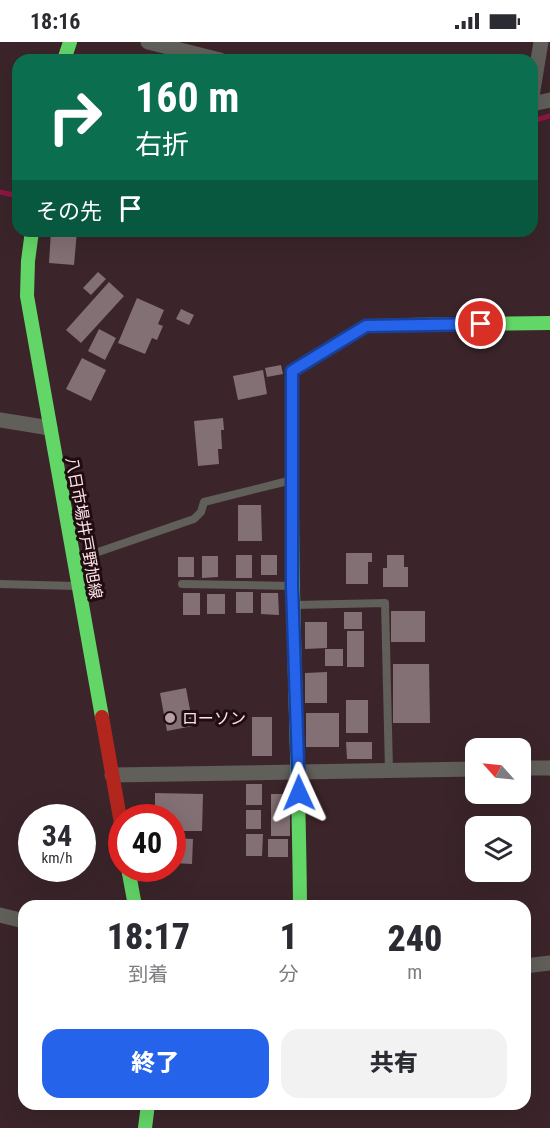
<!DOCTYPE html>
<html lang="ja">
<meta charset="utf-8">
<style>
body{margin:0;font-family:"Roboto Condensed","Noto Sans JP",sans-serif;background:#f2f2f3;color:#2b2b33;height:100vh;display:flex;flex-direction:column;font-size:22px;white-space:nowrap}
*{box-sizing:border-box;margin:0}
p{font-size:20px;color:#7c7c81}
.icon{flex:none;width:33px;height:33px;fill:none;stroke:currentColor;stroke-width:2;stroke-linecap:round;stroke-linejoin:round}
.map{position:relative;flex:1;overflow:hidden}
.sheet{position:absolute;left:18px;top:858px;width:513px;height:210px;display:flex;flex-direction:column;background:#fff;border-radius:18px;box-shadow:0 6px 24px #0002}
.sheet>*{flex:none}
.hud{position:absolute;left:12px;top:12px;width:526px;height:183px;border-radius:18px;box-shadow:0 6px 24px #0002;background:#0b6e4f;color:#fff;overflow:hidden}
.needle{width:39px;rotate:297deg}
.tools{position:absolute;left:465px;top:696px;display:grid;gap:12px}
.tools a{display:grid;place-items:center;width:66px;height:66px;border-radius:12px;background:#fff;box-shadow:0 6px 24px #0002;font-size:30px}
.speed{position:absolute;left:18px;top:762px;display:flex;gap:12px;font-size:30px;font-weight:700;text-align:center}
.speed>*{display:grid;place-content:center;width:78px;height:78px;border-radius:50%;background:#fff;box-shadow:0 6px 24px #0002;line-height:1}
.speed small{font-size:15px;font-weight:400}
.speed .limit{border:9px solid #d22;background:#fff;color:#111}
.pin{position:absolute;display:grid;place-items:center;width:51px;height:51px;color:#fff;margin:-26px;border:3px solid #fff;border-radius:50%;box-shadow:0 2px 6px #0007}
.me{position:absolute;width:66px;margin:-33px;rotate:359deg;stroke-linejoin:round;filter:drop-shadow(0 0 4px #0008)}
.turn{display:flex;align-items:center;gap:21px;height:126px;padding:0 24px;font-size:27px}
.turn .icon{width:78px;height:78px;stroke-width:2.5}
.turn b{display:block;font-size:42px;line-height:51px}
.then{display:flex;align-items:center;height:57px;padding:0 24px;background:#0003;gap:12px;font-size:22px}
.eta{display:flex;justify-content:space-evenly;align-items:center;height:102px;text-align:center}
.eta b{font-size:36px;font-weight:800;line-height:42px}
.action{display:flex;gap:12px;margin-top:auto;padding:12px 24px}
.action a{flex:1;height:69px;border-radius:18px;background:#2563eb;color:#fff;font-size:24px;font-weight:800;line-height:69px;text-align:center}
.action a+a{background:#f2f2f3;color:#2b2b33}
.status{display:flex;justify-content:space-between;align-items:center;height:42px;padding:0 30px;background:#fff;direction:ltr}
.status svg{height:16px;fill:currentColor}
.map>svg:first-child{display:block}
</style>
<div class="status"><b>18:16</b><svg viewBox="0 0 49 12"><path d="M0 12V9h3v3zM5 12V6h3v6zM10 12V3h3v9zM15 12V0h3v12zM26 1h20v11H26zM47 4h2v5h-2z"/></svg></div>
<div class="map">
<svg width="550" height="1086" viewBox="0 0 550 1086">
<rect width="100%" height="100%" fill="#3b252a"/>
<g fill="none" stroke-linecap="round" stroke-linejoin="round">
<path stroke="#8e1643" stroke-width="5" d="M532,79L550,74
M0,150L18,154"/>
</g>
<path fill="#837074" d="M51,189H77L74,223L49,221Z
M98,230L106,237L91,253L83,246Z
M109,240L124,254L81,301L66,288Z
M137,256L164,268L158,282L163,284L157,298L152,296L145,312L118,301Z
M181,267L194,273L189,283L176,277Z
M99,287L116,296L105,318L88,309Z
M82,316L106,328L91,359L66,347Z
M281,323L283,332L267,335L265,326Z
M263,328L267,352L238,358L233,334Z
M223,376L224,388H221L222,407H218L219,422L198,424L194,379Z
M238,463H261L262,499H238Z
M346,511H372V520H368V542H346Z
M236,513H252V536H236Z
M261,513H277V533H261Z
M387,513H404V525H408V545H383V526H387Z
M202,514H218V535L202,536Z
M178,515H194V535H178Z
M236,550H253V571H236Z
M183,551H200V573H183Z
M261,551H278L279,573L261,572Z
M207,552H225V572H207Z
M391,569H425V600H391Z
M344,570H362V587H344Z
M305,580H327V606L305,607Z
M347,589H364V625H347Z
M325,607H343V624H325Z
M393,622H429L430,681H393Z
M327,630V661H305V631Z
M186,646L193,684L167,689L160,651Z
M346,658H368V691H346Z
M306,671H339V705H306Z
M252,675H272V714H252Z
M346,700H372V717H347Z
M246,742H262V763H246Z
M155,751L203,752L202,789H172V776H155Z
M271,752H290V794H271Z
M246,768H261V787H246Z
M246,792H263L262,814H246Z
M172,796L193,797L192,822L172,821Z
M268,797H288V815H268Z"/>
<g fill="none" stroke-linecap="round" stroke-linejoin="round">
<path stroke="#605f5a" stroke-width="8" d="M75,518L194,477L201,470L204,460L292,438
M0,542L76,544
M182,542L292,544
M295,563L385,561L389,728"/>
<path stroke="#605f5a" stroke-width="15" d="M148,0L220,18
M532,54L541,0
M532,62L550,58
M0,378L50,386
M520,726H550
M112,733L476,727
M0,873L24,879
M525,924L550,921"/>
<path stroke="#63d668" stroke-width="14" d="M64,18L70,0
M32,189L28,219L27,254L102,675
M407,283L550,281
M292,457C292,593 299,728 300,864
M128,826L135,864
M145,1086L148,1062"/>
<path stroke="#b3261e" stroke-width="14" d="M292,457V329L366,284L407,283
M102,675L122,787"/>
</g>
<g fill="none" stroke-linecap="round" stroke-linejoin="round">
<defs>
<path id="route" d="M299,751L292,544V329L366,284L481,282"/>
</defs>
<use href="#route" stroke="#184099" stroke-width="15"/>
<use href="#route" stroke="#2563eb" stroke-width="10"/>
</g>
<circle fill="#baa0a5" stroke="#1f0d11" stroke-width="2" cx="170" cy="676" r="6"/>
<g text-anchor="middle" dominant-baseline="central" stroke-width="6" stroke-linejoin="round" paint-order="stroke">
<g font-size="16" fill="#fee2e7" stroke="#1f0d11">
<text transform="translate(84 486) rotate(80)">八日市場井戸野旭線</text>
</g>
<g font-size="16" fill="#fee2e7" stroke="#1f0d11" text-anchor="start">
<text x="182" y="676">ローソン</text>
</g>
</g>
</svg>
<div class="tools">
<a><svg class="needle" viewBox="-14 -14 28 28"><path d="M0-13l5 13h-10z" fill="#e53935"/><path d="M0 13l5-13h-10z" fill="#7c7c81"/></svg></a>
<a><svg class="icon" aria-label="layers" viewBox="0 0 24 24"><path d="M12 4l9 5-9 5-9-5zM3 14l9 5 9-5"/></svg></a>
</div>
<div class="speed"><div>34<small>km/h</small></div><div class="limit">40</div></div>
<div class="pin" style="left:481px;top:282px;background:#d93025"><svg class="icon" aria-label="arrive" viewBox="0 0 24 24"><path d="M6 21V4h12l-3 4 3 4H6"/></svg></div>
<svg class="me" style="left:299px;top:751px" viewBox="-20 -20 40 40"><path d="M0-17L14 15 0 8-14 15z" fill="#2563eb" stroke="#fff" stroke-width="4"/></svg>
<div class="hud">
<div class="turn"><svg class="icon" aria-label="right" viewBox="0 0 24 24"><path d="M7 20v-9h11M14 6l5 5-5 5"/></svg><div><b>160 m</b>右折</div></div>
<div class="then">その先<svg class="icon" aria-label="arrive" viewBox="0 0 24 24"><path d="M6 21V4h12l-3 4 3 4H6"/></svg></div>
</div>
<section class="sheet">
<div class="eta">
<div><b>18:17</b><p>到着</p></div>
<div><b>1</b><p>分</p></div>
<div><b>240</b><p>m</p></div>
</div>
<div class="action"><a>終了</a><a>共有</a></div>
</section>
</div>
